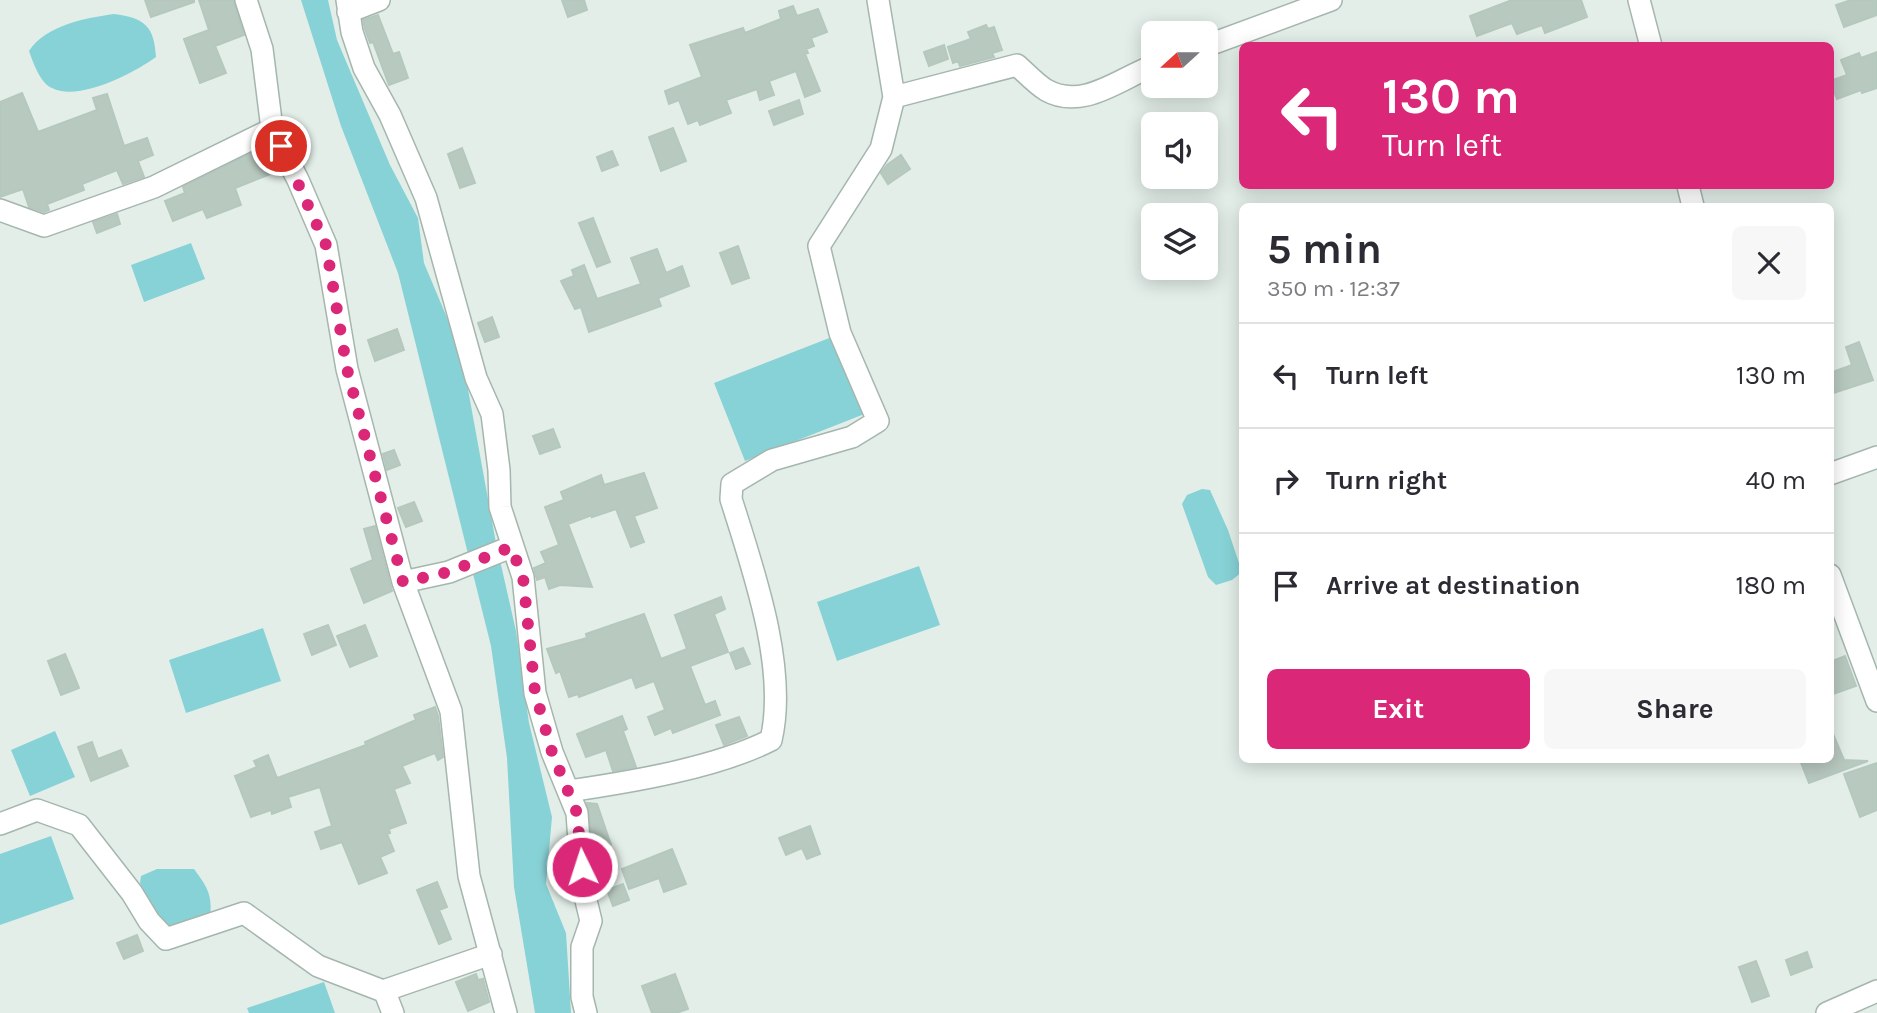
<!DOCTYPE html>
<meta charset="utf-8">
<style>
body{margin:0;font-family:Karla,sans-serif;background:#f7f7f7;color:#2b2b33;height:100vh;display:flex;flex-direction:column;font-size:26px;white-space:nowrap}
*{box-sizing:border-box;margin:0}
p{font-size:23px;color:#7c7c81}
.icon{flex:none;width:38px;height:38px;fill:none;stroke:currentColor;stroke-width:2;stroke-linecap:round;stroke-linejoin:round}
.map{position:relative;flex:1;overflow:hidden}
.drawer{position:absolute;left:1239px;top:203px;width:595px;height:560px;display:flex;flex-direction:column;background:#fff;border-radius:10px;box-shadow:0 4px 18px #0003}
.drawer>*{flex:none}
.top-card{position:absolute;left:1239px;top:42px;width:595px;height:147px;border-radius:10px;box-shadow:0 4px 18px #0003;background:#db2777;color:#fff;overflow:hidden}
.needle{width:46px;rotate:249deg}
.fabs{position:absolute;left:1141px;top:21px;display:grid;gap:14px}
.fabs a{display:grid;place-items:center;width:77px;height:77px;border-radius:10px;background:#fff;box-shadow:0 4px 18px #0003;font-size:35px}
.pin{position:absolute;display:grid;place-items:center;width:60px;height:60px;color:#fff;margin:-30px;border:4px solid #fff;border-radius:50%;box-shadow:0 2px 7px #0007}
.me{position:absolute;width:77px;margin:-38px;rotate:356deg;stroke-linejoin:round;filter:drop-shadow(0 0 5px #0008)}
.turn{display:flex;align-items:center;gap:24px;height:147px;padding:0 28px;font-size:32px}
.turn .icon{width:91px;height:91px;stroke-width:2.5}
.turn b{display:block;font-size:49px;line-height:60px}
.round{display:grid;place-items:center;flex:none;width:74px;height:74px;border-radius:10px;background:#f7f7f7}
.overview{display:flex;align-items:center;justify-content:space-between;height:119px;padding:0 28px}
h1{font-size:42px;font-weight:700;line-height:52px}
.cta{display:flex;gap:14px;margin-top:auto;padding:14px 28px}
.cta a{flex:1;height:80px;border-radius:10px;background:#db2777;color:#fff;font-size:28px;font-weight:700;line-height:80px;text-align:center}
.cta a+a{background:#f7f7f7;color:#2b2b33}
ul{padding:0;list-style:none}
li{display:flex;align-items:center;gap:21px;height:105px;padding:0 28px;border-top:2px solid #e1e1e2}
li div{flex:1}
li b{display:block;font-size:26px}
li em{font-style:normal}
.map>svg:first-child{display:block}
</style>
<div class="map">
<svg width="1877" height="1013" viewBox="0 0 1877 1013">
<rect width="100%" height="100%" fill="#e3eee8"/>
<path fill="#87d2d6" d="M301,0H328L337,40L390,165L418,218L424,263L461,351L496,543L516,631L529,723L552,817L546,884L566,933L571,1013H535L514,887L507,758L491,646L398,273L341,126Z
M114,14C145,18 154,26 156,57C134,73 79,102 52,88C40,83 33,62 29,51C46,25 86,18 114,14Z
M191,243L205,279L144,302L131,265Z
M837,335L867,413L745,461L714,383Z
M1202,489L1210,490L1228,530L1242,572L1232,580L1216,585L1208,577L1182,504L1187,495Z
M919,566L940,625L837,661L817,602Z
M263,628L281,681L186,713L169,660Z
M55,731L75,777L30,796L11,750Z
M51,836L74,899L0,925V854Z
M157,869H194C206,885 213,895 210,916L171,926L159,922L140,883L141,876Z
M324,982L335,1013H249L247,1008Z"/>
<path fill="#b8c9c0" stroke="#b5c8be" stroke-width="2" d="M145,0H194V2L151,17Z
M199,0H233L244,35L215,46L226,73L200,83L184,39L209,30Z
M562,0H584L587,10L568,17Z
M1512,0H1581L1587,17L1545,33L1542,25L1517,34L1512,23L1477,36L1470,16Z
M1851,0H1877V15L1844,27L1836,5Z
M793,6L797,16L818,9L827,32L811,38L814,46L806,49L808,53L805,54L820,91L805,97L796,71L769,81L774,95L760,100L757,89L726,100L731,113L700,125L698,120L688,124L679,100L669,104L665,91L702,77L690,45L743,28L745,33L781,19L779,11Z
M378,15L393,54L399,52L408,78L389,85L373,42L370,43L365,29L363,20Z
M986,25L988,29L994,27L1002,50L992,53L994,57L960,66L958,61L953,63L948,47L971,39L968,32Z
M944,45L948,59L929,66L924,52Z
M1877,52V88L1862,93L1861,90L1837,99L1830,81L1847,75L1841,60L1859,53L1861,58Z
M22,93L38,132L97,110L93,98L107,94L124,146L147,138L153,155L138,161L144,177L123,184L117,170L82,184L84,190L47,204L49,210L44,212L29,207L23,189L0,197V102Z
M799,100L803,114L774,125L769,111Z
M673,128L686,161L661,171L649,137Z
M266,146L278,171L235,188L241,205L207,218L203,209L173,221L165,201L185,193L183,187Z
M462,148L475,183L460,188L448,154Z
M612,151L618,165L602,171L597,157Z
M901,155L910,169L888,184L881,173L887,165Z
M117,214L120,224L97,233L93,222Z
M593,218L610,262L597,267L579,223Z
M738,246L749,278L732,284L720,253Z
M657,249L666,273L682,266L689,286L658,298L661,306L589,332L581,307L575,309L561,281L574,276L572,270L584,265L597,299L641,284L631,258Z
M492,317L499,337L485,342L478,323Z
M397,329L404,350L375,361L368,340Z
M1859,342L1873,380L1830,394V373L1852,365L1846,347Z
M553,429L560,447L540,454L533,436Z
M394,450L400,465L387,470L383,454Z
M644,473L657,508L634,516L644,542L631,547L616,509L592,517V515L568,524L592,587L560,585L549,589L545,577L537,580L534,568L546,563L541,552L559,545L545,507L564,500L561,492L601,475L604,485Z
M414,502L422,521L406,527L398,508Z
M375,526L392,591L364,603L351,569L373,560L364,529Z
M721,597L725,609L714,614L728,652L690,666L705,705L715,701L720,715L673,733L671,728L655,735L648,717L665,710L654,681L636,688L632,677L579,697L578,694L569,697L560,671L556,673L547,649L587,638L586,634L644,614L661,659L687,649L675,615Z
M328,625L336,645L312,655L304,634Z
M365,625L377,656L350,667L337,636Z
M743,648L750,664L736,669L730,653Z
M65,654L79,688L61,695L48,661Z
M1845,656L1856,686L1830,695V662Z
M435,707L438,716L443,757L438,760L435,753L402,766L410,783L394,789L406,823L389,829L390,833L387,834L394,851L380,857L387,873L359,884L342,842L321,849L315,832L332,826L320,787L288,797L291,807L272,814L271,810L251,817L235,776L257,767L254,761L268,755L277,778L280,777L366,745L365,742L416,720L414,715Z
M622,716L627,729L623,731L636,767L613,771L606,750L586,757L577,734Z
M739,717L747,736L724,745L716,725Z
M1830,727L1844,760L1868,761L1809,783L1800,760H1830Z
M92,742L98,759L121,750L128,766L91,781L78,747Z
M1877,763V810L1860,817L1844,774Z
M587,803L597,804L611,845L594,851Z
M810,826L820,854L807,859L802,848L786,855L779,838Z
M672,849L686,884L664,892L659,878L629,889L622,869Z
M437,882L447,907L439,910L451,939L439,944L417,890Z
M623,884L629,900L613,906L607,890Z
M137,935L143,951L124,959L117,943Z
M1807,952L1812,967L1791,975L1786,960Z
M1756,961L1769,996L1752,1002L1739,967Z
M476,974L478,980L483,979L489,1002L468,1011L456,982Z
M675,974L688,1009L676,1013H652L642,986Z"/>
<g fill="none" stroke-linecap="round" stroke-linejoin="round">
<defs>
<path id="minor" d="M246,0L262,49L272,129L298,180L326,245L347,369L403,582L451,711L469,876L506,1013
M347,0L352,32L364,68L390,115L426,198L476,378L492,414L499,470L500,507L523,577L535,693L552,752L577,813L582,884L591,921L582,947V997L586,1013
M1639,0L1651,46
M348,12L379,0
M1206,46L1331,0
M894,97L1017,65C1026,73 1036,84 1046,90C1083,111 1120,78 1153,66
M1688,186L1693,206
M0,210L44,226L154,187L272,129
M1830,474L1877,457
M1830,575L1877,701
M403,582L449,572L511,547
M569,791C630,782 716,768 771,740C788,668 753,569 731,499L732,484L772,460L852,437L878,421L840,333L819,246L881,149L894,97L878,0
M0,824L37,810L79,825L132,893L149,921L166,939L244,913L318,966L383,991L491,954
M384,990L393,1013
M1827,1013L1877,991"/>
</defs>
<use href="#minor" stroke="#a5b6ae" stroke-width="24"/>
<use href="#minor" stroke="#fff" stroke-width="21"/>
</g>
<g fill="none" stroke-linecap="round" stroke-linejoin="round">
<path stroke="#db2777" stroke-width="12" stroke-dasharray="0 21.6" d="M281,146L326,245L347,369L403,582L449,572L511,547L523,577L535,692L552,752L577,813L582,867"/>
</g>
</svg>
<div class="fabs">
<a><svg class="needle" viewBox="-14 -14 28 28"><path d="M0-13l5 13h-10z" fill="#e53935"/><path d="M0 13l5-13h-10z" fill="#7c7c81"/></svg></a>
<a><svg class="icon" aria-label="sound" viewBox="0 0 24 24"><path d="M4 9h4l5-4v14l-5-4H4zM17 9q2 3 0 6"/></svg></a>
<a><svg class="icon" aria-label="layers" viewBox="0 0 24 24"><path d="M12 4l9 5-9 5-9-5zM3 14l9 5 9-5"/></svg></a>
</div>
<div class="pin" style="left:281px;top:146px;background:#d93025"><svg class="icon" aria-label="arrive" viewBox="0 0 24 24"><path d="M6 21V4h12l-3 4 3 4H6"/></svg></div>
<svg class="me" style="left:582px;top:867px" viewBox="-20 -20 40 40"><circle r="17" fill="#db2777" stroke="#fff" stroke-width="3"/><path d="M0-11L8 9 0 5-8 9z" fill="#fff"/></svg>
<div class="top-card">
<div class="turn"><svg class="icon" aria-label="left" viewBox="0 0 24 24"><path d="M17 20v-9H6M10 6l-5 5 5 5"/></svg><div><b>130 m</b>Turn left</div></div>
</div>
<section class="drawer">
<div class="overview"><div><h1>5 min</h1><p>350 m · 12:37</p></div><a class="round"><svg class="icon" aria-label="close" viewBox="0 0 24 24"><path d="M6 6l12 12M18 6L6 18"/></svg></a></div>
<ul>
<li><svg class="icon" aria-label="left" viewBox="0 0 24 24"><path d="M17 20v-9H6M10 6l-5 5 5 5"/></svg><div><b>Turn left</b></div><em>130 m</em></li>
<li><svg class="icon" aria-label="right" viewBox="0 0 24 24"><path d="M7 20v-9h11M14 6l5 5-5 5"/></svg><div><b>Turn right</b></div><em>40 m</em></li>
<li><svg class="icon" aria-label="arrive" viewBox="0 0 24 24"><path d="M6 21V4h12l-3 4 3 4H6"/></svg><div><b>Arrive at destination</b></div><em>180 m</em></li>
</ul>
<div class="cta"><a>Exit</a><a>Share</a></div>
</section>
</div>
